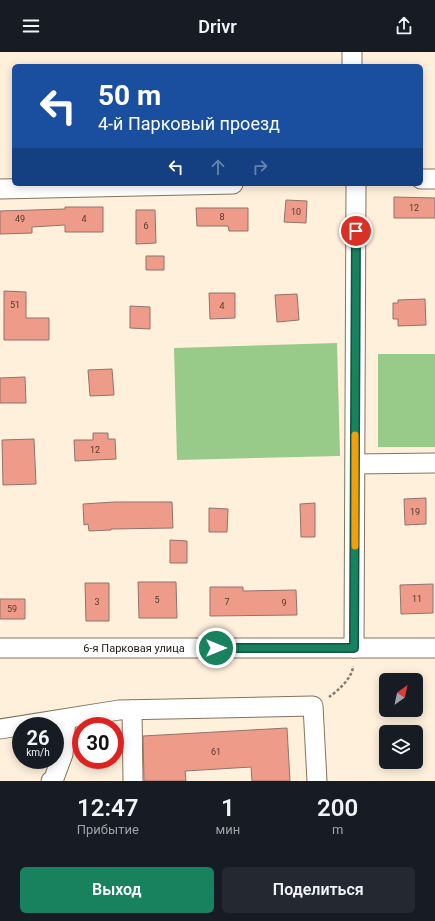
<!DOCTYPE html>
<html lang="ru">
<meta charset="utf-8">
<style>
body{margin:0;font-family:Roboto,sans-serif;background:#242831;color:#f1f3f6;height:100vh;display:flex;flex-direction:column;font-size:15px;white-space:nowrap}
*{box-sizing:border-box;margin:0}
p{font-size:13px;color:#9ea1a6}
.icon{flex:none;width:22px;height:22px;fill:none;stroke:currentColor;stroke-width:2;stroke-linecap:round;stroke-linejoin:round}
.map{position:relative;height:729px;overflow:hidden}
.details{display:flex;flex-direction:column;background:#171b24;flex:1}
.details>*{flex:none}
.guide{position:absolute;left:12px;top:12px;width:411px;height:122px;border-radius:6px;box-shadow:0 2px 10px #0003;background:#1a4fa0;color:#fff;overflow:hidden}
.needle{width:26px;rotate:33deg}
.controls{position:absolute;left:379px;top:621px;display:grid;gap:8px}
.controls a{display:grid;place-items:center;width:44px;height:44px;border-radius:6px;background:#171b24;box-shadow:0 2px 10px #0003;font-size:20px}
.speed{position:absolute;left:12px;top:665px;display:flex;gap:8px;font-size:20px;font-weight:700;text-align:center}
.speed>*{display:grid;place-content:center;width:52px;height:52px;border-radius:50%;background:#171b24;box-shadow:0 2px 10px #0003;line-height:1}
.speed small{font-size:10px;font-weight:400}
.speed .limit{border:6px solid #d22;background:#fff;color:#111}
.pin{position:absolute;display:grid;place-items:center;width:34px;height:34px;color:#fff;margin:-17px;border:2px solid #fff;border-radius:50%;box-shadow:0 1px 4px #0007}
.me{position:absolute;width:44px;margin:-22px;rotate:90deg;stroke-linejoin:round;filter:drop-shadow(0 0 3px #0008)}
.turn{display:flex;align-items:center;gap:14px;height:84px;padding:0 20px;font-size:18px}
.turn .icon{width:52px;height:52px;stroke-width:2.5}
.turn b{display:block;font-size:28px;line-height:34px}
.lanes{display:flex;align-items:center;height:38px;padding:0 20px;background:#0003;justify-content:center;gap:20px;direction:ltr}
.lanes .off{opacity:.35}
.eta{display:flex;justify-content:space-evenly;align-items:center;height:68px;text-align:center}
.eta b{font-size:24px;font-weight:600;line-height:28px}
.cta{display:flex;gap:8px;margin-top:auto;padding:8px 20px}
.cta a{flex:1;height:46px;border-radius:6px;background:#18815d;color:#fff;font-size:16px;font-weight:600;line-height:46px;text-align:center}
.cta a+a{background:#242831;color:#f1f3f6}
header{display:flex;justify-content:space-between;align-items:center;height:52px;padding:0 20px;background:#171b24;font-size:18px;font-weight:600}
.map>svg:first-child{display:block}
</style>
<header><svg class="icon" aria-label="menu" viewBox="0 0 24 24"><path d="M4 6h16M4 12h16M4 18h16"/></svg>Drivr<svg class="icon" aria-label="share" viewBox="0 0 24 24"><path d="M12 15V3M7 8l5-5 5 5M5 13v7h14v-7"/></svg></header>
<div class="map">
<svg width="435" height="729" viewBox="0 0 435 729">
<rect width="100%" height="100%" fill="#fef0db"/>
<path fill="#98ca8a" d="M337,291L340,404L177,408L174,296Z
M378,302H435V395H378Z"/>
<path fill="#ee9c89" stroke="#91736c" d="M394,145L435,146V166H394Z
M286,148L307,149L306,171L284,170Z
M65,155H103V180H65V173L32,175V181L0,182V159L65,157Z
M196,156H248V179H229L228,174H197Z
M136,158H155L156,191L136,192Z
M146,204H164V218H146Z
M4,239L26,240V266H49V288H4Z
M209,241H235V266L210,267Z
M297,242L299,268L277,270L275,243Z
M425,247L426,273L398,274V267H393V251H398V248Z
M130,254L150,255V277L130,276Z
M112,317L114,343L90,344L88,318Z
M25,325L26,351H0V326Z
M93,381H108V387H115L116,407L75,409L74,388H93Z
M34,387L36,432L3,433L2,388Z
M426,446V472L405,473L404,447Z
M115,450H172L173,476L111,477V478L89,479L88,472L84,473L83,452Z
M315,451V485H301L300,452Z
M209,456L228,457L227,480H209Z
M170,488L187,489V511H170Z
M138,530H176L177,566H139Z
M85,531H109V569H86Z
M433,532V561L401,562L400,533Z
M210,535H243V539L296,538L297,563L210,564Z
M0,547H25V567H0Z
M287,676L290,729H252L251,715L185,719L186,729H144L143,684Z"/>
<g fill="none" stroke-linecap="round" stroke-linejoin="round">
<defs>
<g id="minor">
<path d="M352,0V14"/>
<path d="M421,127H435"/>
<path d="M0,137L233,132"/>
<path d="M355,412L435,411"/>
<path id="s1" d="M0,596H435"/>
<path d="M354,596L356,132"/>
<path d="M132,658L133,729"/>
<path d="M0,677L119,658L313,654L317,729"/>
<path d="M51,729H53L63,702L66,667"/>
</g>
</defs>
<use href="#minor" stroke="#83745d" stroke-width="21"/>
<path stroke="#847b6c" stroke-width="2.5" stroke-dasharray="3 2" stroke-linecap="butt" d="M329,645C338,639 353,625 353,614"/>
<use href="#minor" stroke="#fff" stroke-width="19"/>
</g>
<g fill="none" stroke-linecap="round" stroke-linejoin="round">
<defs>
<path id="route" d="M216,596H354L356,179"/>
</defs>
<use href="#route" stroke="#10543c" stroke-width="10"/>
<use href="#route" stroke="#18815d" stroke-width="7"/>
<path stroke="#f59e0b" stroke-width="7" d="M355,494V383"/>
</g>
<g text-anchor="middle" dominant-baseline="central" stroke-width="3.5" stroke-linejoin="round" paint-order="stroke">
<g font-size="9" fill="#543a2f">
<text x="414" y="156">12</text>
<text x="296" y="160">10</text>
<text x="222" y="165">8</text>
<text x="20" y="167">49</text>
<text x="84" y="167">4</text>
<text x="146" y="174">6</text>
<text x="15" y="253">51</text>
<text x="222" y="254">4</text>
<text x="95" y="398">12</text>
<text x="415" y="460">19</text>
<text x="417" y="547">11</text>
<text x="157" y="548">5</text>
<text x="97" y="550">3</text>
<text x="227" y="550">7</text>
<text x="284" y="551">9</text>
<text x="12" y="557">59</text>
<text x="216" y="700">61</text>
</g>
<g font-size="11" fill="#201a11" stroke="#fff">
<text stroke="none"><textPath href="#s1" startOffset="134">6-я Парковая улица</textPath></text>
</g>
</g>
</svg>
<div class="controls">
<a><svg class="needle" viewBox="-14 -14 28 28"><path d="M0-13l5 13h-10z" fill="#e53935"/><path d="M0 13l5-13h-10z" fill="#9ea1a6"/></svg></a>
<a><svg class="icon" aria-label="layers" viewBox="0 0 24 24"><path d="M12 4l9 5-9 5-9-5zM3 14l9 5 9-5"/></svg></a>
</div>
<div class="speed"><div>26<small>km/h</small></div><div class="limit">30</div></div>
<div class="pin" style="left:356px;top:179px;background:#d93025"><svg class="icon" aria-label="arrive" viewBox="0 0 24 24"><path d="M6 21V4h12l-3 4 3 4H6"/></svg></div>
<svg class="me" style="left:216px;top:596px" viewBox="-20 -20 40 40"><circle r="17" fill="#18815d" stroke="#fff" stroke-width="3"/><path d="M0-11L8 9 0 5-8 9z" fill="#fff"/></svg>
<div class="guide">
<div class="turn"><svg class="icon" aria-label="left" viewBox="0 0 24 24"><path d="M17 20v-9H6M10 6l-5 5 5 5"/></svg><div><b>50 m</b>4-й Парковый проезд</div></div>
<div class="lanes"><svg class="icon" aria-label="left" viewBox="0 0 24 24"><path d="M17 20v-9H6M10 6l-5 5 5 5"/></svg><svg class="icon off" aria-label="ahead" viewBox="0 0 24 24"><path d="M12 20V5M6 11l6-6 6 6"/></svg><svg class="icon off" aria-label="right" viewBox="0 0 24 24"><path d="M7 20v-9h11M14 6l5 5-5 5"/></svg></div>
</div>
</div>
<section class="details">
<div class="eta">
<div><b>12:47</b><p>Прибытие</p></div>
<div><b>1</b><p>мин</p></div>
<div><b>200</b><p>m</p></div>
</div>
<div class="cta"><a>Выход</a><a>Поделиться</a></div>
</section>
